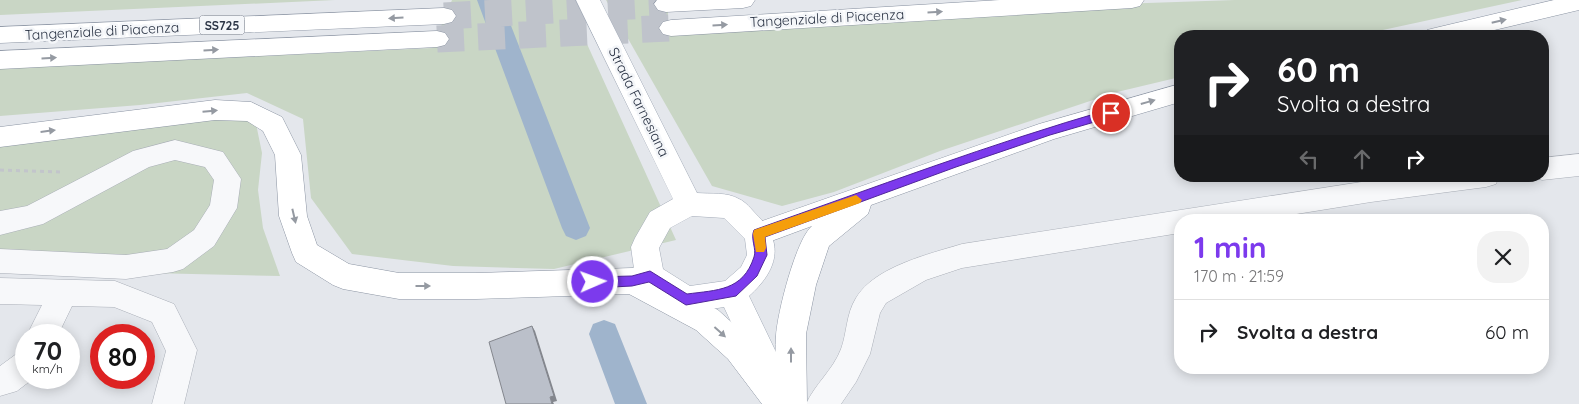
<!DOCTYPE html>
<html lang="it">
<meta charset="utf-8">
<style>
body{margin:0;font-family:Quicksand,sans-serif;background:#f2f2f2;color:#202124;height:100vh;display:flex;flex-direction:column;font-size:19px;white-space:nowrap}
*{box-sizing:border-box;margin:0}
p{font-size:16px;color:#757577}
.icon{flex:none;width:28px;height:28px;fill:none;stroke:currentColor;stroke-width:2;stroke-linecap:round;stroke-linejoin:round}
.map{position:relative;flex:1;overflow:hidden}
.drawer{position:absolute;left:1174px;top:214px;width:375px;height:160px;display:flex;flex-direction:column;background:#fff;border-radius:20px;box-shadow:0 2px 12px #0003}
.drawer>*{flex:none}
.top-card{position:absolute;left:1174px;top:30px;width:375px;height:152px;border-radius:20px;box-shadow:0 2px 12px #0003;background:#202124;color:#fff;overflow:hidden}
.speed{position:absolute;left:15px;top:324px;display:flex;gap:10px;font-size:25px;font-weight:700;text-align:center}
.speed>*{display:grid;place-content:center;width:65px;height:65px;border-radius:50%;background:#fff;box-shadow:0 2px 12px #0003;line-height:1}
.speed small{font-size:12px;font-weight:400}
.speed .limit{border:8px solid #d22;background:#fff;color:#111}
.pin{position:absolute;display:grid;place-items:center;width:42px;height:42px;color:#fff;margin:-21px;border:2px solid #fff;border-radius:50%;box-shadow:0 1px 5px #0007}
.me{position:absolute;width:55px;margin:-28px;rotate:88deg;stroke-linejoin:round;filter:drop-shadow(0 0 4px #0008)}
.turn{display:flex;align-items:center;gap:18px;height:105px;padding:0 20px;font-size:22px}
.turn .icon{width:65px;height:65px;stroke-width:2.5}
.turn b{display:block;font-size:35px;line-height:42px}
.lanes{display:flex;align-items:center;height:48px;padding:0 20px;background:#0003;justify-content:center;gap:25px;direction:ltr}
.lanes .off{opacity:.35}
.round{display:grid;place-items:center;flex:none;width:52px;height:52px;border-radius:20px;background:#f2f2f2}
.head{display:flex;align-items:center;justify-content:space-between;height:85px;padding:0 20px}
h1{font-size:30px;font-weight:700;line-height:38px;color:#7c3aed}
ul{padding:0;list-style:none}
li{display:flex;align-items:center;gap:15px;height:65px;padding:0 20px;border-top:1px solid #e0e0e0}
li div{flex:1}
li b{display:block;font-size:19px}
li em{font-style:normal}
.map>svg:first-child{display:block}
</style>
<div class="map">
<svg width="1579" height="404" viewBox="0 0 1579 404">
<rect width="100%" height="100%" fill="#e4e7ec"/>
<path fill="#c9d6c5" d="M0,0H335L0,15Z
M452,0H567L676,240L554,269L453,266L352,254L311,198L303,119L247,93L140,105L0,116V68L432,48Z
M606,0H668V35L1001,8L1235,0H1522L1355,36H1180V77L1117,92L940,151L834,192L782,206L712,186Z
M254,114L262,153L258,190L263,228L280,276L150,273L0,263V137Z"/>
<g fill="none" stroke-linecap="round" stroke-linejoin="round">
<path fill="#9fb4cc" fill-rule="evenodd" d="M477,0H501L590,228L586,236L576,240L566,236L562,228Z
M604,320L615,324L647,404H615L589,334L593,324Z"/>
<path stroke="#bfc3cb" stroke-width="27" stroke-dasharray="27 14" stroke-linecap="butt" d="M444,16L666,4
M437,39L671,28"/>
<defs>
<path id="minor" d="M175,140L223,152L241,179L237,208L214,246L183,269L173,272L126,279L0,273V249L126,255L167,249L194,230L210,205L214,180L205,167L175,160L149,167L43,224L0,235V211L27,206L133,151Z
M1579,154V176L1542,180L1532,176H1542V158Z
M1400,176H1499L1496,184L1486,187L1371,202L1259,220H1180V233L962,268L926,280L886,303L880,313L870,354L856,382L841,404H806C815,384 833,370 841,349C847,333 846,314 856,298C874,267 929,254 962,244Z
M0,278L115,281L174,304L197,350L184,404H152L166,351L152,322L114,307L72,306L58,335H27L42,305L0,304Z
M26,351V378H34L17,391L0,396V366L15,355Z"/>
<path id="major" d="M576,0H600L697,193C710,194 728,192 739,199C746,202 751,209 756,214C786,243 777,271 749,296L801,404H769L724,307L686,313L676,309L640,285L635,276L631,247L635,238L650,212L673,199ZM692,216L724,218L745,239L747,255L741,267L725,281L690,286L663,269L659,248L670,228Z"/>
<path id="highway" d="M657,0H755L751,6L743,8L666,12L658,10L654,4Z
M1000,0H1144L1140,6L1132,8L671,36L663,34L659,28L663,22L671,20Z
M1554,0H1579V10L1469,36H1423L1427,30L1435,28Z
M444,8L452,10L456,16L452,22L444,24L0,43V27Z
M437,31L445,33L449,39L445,45L437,47L0,69V51Z
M1180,84V102L1054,139L871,205L868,214L829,246L816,285L806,334L807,404H762L728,359L696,330L629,294L476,299H399L343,289L333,285L296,262L292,253L279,216L275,155L263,131L247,121L215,120L0,147V127L215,100L251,102L282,117L301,155L307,216L317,245L349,264L399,273H476L632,268L650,263L660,267L665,276L662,282L718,310L750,339L775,371C776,359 775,347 776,336C777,314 796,239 812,226L758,246L748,242L744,234L748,226L1039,124Z"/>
</defs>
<use href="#minor" stroke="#a9aeb7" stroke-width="1"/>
<use href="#major" stroke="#a3abb8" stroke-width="1"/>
<use href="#highway" stroke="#8b94a3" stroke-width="1"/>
<path stroke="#c2c5cb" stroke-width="3" stroke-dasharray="4 4" stroke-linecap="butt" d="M0,170L63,172"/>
<use href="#minor" fill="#f7f8fa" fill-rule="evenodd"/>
<use href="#major" fill="#fff" fill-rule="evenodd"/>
<use href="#highway" fill="#fff" fill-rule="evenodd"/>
</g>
<path fill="#83868d" d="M532,326L535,331L557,401L553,402L554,404H552Z"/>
<path fill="#bbc0ca" stroke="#83868d" d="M532,326L554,396L550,397L552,404H506L489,342Z"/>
<defs><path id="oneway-solid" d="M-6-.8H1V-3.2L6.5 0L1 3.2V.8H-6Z" transform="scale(1.25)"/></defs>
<g fill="#959aa2">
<use href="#oneway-solid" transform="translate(935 12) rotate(-3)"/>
<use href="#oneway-solid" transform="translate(396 18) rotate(177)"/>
<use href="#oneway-solid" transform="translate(1499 21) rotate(-13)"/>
<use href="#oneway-solid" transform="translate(720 25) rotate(-3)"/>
<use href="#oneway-solid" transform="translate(211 50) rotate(-3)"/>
<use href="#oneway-solid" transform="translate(49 58) rotate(-3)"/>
<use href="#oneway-solid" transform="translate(1148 102) rotate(-16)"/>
<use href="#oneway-solid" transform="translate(210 111) rotate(-5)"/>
<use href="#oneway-solid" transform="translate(48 131) rotate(-7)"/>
<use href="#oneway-solid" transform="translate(294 216) rotate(77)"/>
<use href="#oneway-solid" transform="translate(423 286)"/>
<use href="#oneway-solid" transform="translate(720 332) rotate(42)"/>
<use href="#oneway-solid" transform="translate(791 355) rotate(-90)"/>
</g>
<path fill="#7c3aed" stroke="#51269a" d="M1111,109L1115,110L1116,113L1115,116L1050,135L956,167L765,237L767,255L757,276L736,296L686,305L649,282L632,286L593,288L589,286L587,282L589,279L593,277L632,276L650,271L687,294C717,290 743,291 754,257C757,249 750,239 754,230C873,188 990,144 1111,109Z"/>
<path fill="#f59e0b" d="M856,195L862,200L860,203L765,237L766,248L764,252H756L753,234L754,230Z"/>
<g text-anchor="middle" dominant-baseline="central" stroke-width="5" stroke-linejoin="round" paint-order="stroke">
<rect fill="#f4f6f9" stroke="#676e7b" stroke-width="1" x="199.5" y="15.5" width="45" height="19" rx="4"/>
<g font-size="12" font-weight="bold" fill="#2b3445">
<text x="222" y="25">SS725</text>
</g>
<g font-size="14" fill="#2b3445" stroke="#f4f6f9">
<text transform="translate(827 18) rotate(-3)">Tangenziale di Piacenza</text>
<text transform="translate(102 31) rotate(-3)">Tangenziale di Piacenza</text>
<text transform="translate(639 102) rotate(64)">Strada Farnesiana</text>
</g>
</g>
</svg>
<div class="speed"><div>70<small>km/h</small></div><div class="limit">80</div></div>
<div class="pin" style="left:1111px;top:113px;background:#d93025"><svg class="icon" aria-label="arrive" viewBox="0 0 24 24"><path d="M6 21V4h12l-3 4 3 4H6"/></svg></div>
<svg class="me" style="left:593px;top:282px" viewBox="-20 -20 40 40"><circle r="17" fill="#7c3aed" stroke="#fff" stroke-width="3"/><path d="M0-11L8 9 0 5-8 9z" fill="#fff"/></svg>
<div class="top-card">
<div class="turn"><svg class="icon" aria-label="right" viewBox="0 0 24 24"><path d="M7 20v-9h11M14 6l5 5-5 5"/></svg><div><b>60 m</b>Svolta a destra</div></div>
<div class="lanes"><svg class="icon off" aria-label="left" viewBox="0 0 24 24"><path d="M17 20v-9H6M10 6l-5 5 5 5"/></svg><svg class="icon off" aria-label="ahead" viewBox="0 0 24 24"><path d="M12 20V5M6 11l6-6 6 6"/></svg><svg class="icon" aria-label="right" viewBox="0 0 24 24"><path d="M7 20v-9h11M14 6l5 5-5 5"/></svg></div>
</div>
<section class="drawer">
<div class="head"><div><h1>1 min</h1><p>170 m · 21:59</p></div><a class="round"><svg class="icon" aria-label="close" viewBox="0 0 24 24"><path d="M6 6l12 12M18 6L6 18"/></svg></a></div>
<ul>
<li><svg class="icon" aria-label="right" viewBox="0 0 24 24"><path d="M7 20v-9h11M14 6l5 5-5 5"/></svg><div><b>Svolta a destra</b></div><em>60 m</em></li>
</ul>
</section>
</div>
